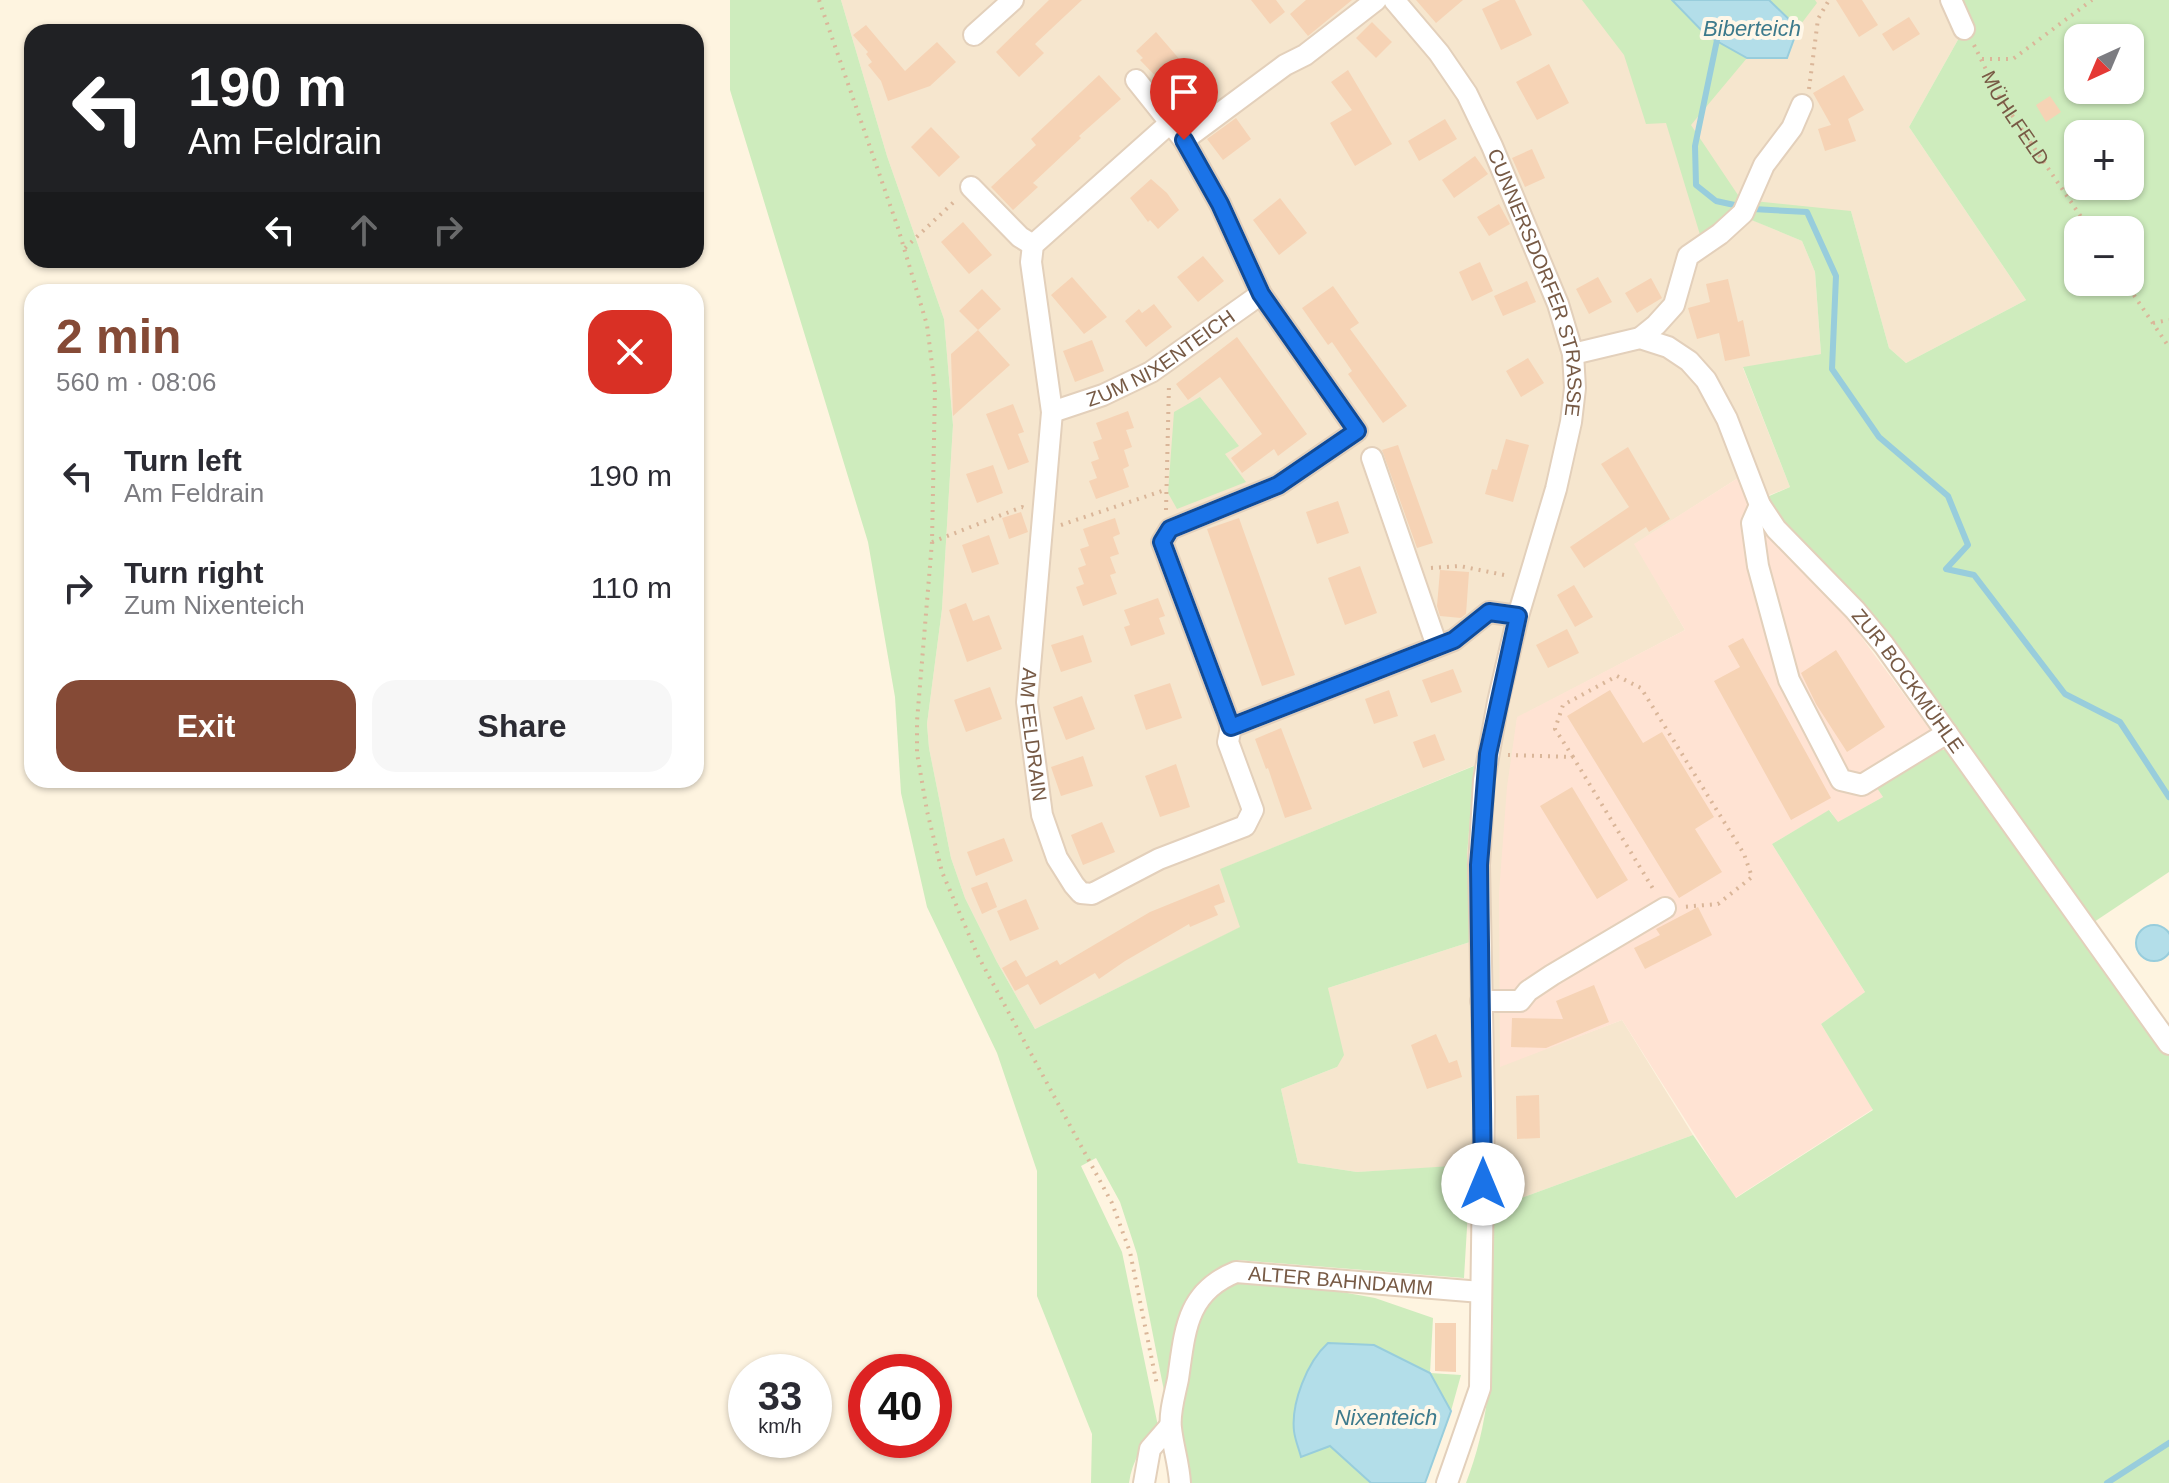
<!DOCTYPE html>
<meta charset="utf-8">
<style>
body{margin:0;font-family:Arial,sans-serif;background:#f7f7f7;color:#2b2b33;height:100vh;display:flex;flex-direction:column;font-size:30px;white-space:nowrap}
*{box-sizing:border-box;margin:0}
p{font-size:26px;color:#7c7c81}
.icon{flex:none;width:44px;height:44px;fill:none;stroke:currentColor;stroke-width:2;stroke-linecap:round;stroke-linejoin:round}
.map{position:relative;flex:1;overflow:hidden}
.side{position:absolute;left:24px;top:284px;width:680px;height:504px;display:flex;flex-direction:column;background:#fff;border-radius:24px;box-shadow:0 2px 6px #0004}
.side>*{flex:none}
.top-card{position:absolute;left:24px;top:24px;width:680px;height:244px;border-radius:24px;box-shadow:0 2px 6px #0004;background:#202124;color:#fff;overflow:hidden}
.needle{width:52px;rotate:224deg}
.fabs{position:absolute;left:2064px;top:24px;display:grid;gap:16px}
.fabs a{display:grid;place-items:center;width:80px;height:80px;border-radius:16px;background:#fff;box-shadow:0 2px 6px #0004;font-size:40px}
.speed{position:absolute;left:728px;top:1354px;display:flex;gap:16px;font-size:40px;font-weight:700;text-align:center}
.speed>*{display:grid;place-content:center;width:104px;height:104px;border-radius:50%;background:#fff;box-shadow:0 2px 6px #0004;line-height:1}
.speed small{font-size:20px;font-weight:400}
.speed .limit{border:12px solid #d22;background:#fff;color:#111}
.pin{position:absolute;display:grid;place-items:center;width:68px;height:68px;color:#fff;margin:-82px -34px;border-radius:50% 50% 50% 0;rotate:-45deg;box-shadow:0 0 8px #0007}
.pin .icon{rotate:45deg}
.me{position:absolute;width:88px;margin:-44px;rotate:0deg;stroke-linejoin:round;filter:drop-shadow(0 0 6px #0008)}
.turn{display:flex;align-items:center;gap:28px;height:168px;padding:0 32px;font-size:36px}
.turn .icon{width:104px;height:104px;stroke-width:2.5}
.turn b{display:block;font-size:56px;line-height:68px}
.lanes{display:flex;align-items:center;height:76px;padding:0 32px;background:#0003;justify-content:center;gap:40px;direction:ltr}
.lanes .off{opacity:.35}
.round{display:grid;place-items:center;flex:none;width:84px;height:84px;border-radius:24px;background:#f7f7f7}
.headline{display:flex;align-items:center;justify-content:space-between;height:136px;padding:0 32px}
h1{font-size:48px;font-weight:800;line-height:60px;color:#854a36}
.button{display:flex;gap:16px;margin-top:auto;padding:16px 32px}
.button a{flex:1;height:92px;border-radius:24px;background:#854a36;color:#fff;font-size:32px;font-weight:800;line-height:92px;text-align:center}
.button a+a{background:#f7f7f7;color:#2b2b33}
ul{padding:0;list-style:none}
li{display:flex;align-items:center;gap:24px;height:112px;padding:0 32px}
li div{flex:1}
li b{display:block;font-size:30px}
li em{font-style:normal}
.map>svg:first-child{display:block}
</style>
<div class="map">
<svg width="2169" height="1483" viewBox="0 0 2169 1483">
<rect width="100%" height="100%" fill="#fef4e0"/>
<path fill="#f6e6ce" d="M841,0H1951L1964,29L1909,127L2026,300L1906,363L1889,348L1851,211L1750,219L1802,241L1815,272L1821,354L1743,368L1790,487L1749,503L1738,478L1635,544L1685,630L1517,718L1500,1066L1622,1020L1693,1135L1491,1209L1468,1211L1467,1166L1357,1172L1298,1163L1281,1089L1337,1067L1328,988L1470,942L1467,856L1473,766L1221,869L1241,927L1035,1029L997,962L965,898L951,858L929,748L927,724L942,609L953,425L944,319L887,156Z"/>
<path fill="#ffe3d3" d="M1738,478L1749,503L1773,541L1848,619L1945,750H1930L1876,785L1883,797L1837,823L1830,810L1772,844L1865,992L1821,1024L1873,1109L1735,1198L1622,1020L1500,1067L1499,893L1507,787L1517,717L1685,630L1634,544Z"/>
<path fill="#ceecbd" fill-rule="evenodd" d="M730,0H841L887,156L944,319L953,425L942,609L927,724L929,748L951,858L965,898L997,962L1035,1029L1240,927L1220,869L1474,766L1467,856L1470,942L1328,988L1344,1055L1337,1067L1281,1089L1298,1163L1357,1172L1468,1165V1211L1464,1278L1238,1260C1171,1286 1174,1339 1166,1401L1137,1254L1120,1202L1096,1158L1081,1166L1122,1252L1158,1426C1144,1444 1132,1460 1129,1483H1091L1092,1434L1037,1296V1171L997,1053L927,907L901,793L895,697L868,542L730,90Z
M1582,0H1672L1706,35L1747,58L1691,125L1740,198L1734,214L1701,238L1666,123L1646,124L1624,55Z
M1769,0H1815L1817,3L1798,28Z
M1951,0H2169V872L2094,922L1783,524L1767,497L1790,487L1743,367L1821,354L1815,272L1802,241L1749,219L1754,201L1851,211L1889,348L1906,363L2026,300L1909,127L1964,29ZM2078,38H2130V90H2078ZM2078,134H2130V186H2078ZM2078,230H2130V282H2078Z
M1200,397L1239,446L1225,454L1246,482L1177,509L1168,493L1174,412Z
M1930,750H1945L2169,1052V1483H1466C1500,1397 1493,1299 1491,1209L1693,1135L1736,1198L1873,1110L1821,1024L1865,992L1772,844L1829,810L1838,822L1883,797L1875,785Z
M1255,1280L1314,1287L1375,1298L1433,1318L1430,1373L1461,1375L1451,1411L1430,1373L1302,1456L1330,1446L1371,1483H1187L1181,1420L1195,1322L1208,1302L1231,1285Z"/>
<path fill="#b3dee9" stroke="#98cddc" stroke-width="2" d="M1672,0H1769L1798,28L1787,58H1747L1706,35Z
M2136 943a18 18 0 1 1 36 0a18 18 0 1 1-36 0Z
M1328,1343L1374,1345L1430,1373L1451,1411L1425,1483H1371L1330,1446L1301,1457C1299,1449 1295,1440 1294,1431C1291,1403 1307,1362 1328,1343Z"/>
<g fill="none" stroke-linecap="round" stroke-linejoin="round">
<path stroke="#98cddc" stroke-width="6" d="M1715,33L1717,40L1695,146L1696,185L1716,201L1753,209L1807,212L1836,276L1832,369L1879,437L1948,496L1968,545L1946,569L1974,575L2065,694L2120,722L2169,797
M2107,1483L2169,1443"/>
</g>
<path fill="#f6d3b5" d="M1049,0H1082L1035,44L1044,53L1019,77L996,52Z
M1251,0H1276L1285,12L1270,24Z
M1306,0H1352L1308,36L1290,14Z
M1416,0H1463L1436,23Z
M1500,0H1515L1532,35L1501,50L1482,9Z
M1836,0H1862L1878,25L1859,37Z
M1909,17L1920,34L1893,51L1882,34Z
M1372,22L1392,42L1376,58L1356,38Z
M866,25L905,71L937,42L956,62L930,86L888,101L881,81L868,65L872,62L866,54L868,52L853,35Z
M1156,32L1206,90L1187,108L1180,101L1177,103L1164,90L1167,88L1140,60L1143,58L1136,51Z
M1549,64L1569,103L1537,120L1516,82Z
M1348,70L1392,144L1355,166L1330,123L1352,110L1331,82Z
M1099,75L1121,99L1079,136L1081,138L1033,183L1038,187L1013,210L991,187L1036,145L1031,139Z
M1844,75L1864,110L1848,119L1856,141L1825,151L1818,129L1831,125L1813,93Z
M2050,96L2061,112L2046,122L2036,105Z
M1236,118L1251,139L1223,160L1207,139Z
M1445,119L1457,139L1419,161L1408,141Z
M931,127L960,157L939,177L911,147Z
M1532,149L1545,178L1525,187L1512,158Z
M1475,156L1488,174L1454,198L1442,180Z
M1151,179L1167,193L1179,210L1158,229L1150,220L1148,222L1130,198Z
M1280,198L1307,233L1279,255L1253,220Z
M1499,204L1510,224L1489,236L1477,217Z
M963,222L992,255L969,274L941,242Z
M1203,256L1224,281L1198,302L1177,277Z
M1480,262L1493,291L1472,301L1459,272Z
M1072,277L1107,317L1084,334L1051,295Z
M1598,277L1612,302L1589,314L1576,289Z
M1651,278L1662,298L1637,313L1625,293Z
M1728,279L1738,322L1743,320L1750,356L1725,361L1719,333L1697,339L1688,308L1710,302L1706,284Z
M1527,281L1536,302L1503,316L1494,296Z
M1333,286L1359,323L1350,329L1407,406L1383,423L1348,374L1352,371L1332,342L1328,345L1302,308Z
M982,289L1001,309L978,330L1010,365L953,416L951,354L978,330L959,311Z
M1154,304L1172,327L1146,347L1125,321L1139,309L1142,313Z
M1237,337L1307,434L1278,456L1274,449L1242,473L1231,458L1262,434L1220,377L1188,400L1176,384Z
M1092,340L1104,371L1075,382L1063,351Z
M1528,358L1544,383L1521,397L1506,371Z
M1013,404L1024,432L1018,434L1029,462L1008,470L986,414Z
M1128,411L1134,428L1126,430L1132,447L1124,450L1129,466L1123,469L1129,487L1096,499L1089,481L1097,478L1091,462L1099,459L1093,442L1102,439L1096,423Z
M1506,439L1529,445L1513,502L1485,494L1492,469L1497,470Z
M1398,445L1433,543L1417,548L1382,450Z
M1628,447L1670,519L1649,532L1646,527L1584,568L1570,547L1629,507L1601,464Z
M993,465L1003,493L977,503L966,474Z
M1338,501L1349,533L1317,544L1306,512Z
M1021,512L1028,532L1009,539L1002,518Z
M1115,518L1120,534L1113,537L1119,554L1110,557L1116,573L1110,575L1117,594L1083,606L1076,587L1084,584L1078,568L1086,565L1080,549L1089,546L1083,529Z
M1239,518L1295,675L1262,686L1207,529Z
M989,535L999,564L972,573L962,545Z
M1360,566L1377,613L1345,625L1328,578Z
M1440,570L1469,572L1466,614L1461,618L1440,616L1437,606Z
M1574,585L1593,617L1575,627L1557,595Z
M1158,598L1165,616L1159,618L1165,634L1131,646L1124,627L1130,625L1124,610Z
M966,603L973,621L989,615L1002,649L967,662L949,610Z
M1567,629L1579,653L1548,668L1536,645Z
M1083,635L1092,662L1061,672L1051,645Z
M1743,638L1831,798L1791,820L1714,681L1740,667L1728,646Z
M1836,650L1885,727L1847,752L1816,704L1801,673Z
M1453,669L1462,692L1431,703L1422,680Z
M1170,683L1182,718L1146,730L1134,695Z
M990,687L1002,719L966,732L954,700Z
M1389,690L1398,716L1374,724L1365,699Z
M1610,690L1643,743L1662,732L1714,817L1695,829L1722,872L1679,898L1567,716Z
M1082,696L1095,729L1066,740L1053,707Z
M1281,728L1312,809L1285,818L1268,768L1266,769L1255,739Z
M1435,734L1445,760L1423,768L1413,742Z
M1083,756L1093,786L1061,796L1051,767Z
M1176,764L1190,807L1160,817L1145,776Z
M1572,787L1628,880L1597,899L1540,806Z
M1102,822L1115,852L1083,865L1071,835Z
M1004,838L1013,861L976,876L967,852Z
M987,882L997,907L982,914L971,888Z
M1219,884L1225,902L1214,906L1218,915L1190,927L1189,924L1125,961L1099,979L1095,973L1040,1005L1028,984L1015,991L1002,968L1016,960L1026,977L1057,960L1060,965L1150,912Z
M1026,899L1039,929L1010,941L997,911Z
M1698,907L1712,935L1645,969L1634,948L1660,935L1656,929Z
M1594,985L1609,1022L1546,1048L1511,1047L1512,1018L1563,1019L1556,1001Z
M1436,1034L1449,1063L1457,1060L1462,1077L1427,1089L1411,1045Z
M1539,1095L1540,1138L1517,1139L1516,1096Z
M1435,1323H1456V1372L1435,1371Z"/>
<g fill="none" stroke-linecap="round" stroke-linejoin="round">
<defs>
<g id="minor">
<path id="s2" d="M1394,0L1439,53L1467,94L1492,146L1558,304L1573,354L1575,388L1571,422L1556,489L1518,616L1498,702L1484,780L1479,865L1484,1108L1480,1388L1447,1483"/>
<path d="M1951,0L1964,29"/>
<path d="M974,35L1013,0"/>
<path d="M1136,80L1184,140L1220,204L1261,294L1357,431L1278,485L1170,529L1162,542L1231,727"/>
<path id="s3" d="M1170,123L1033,245L1031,262L1052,412L1027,702L1042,815L1057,858L1074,885L1081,893L1092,894L1159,859L1245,826L1253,810L1228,742L1231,727L1454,640L1489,612L1518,616"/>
<path d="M1184,140L1285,65L1305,55L1376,0"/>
<path d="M971,187L1020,237L1033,245"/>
<path d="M1640,338L1656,325L1674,305L1688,256L1720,234L1743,213L1764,165L1792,128L1802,105"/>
<path id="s4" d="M1573,354L1640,338L1668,347L1689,361L1706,380L1727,419L1760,505L1776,529L1855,610L1884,645L2169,1044"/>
<path id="s5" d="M1052,412L1103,395L1151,372L1261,294"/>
<path d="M1372,458L1437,646"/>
<path d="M1760,505L1752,523L1758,566L1789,680L1841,780L1862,785L1947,733"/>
<path d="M1481,1001H1520L1528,991L1552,975L1665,908"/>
<path d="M1144,1483L1150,1449L1170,1426"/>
<path id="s6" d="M1180,1483C1179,1464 1173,1447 1171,1428C1169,1413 1175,1394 1178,1379C1185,1331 1186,1292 1236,1272L1481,1292"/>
</g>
</defs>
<use href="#minor" stroke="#e3d0bb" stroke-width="24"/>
<g stroke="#dab699" stroke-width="4" stroke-dasharray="2 6" stroke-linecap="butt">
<path d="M819,0L898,228L927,325L935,388L932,542L917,721V753L927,811L942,872L978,956L1112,1203L1130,1252L1157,1385"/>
<path id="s1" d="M1974,45L1999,96L2090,230"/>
<path d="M1982,59H2013L2092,0"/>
<path d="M1809,89L1818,19L1829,0"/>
<path d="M905,248L957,199"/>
<path d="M2125,282L2169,347"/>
<path d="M2153,323L2169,320"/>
<path d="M1166,510L1169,384"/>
<path d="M1061,525L1165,490"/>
<path d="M932,542L1022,507L1027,509"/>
<path d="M1431,568L1460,566L1509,576"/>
<path d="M1508,755L1573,757L1655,892"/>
<path d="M1573,757L1555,729L1563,705L1617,676L1641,688L1744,854L1752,877L1718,904L1682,907"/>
</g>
<use href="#minor" stroke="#fff" stroke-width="20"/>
</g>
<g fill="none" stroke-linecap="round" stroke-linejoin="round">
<defs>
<path id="route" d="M1184,140L1220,204L1261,294L1357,431L1278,485L1170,529L1162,542L1231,727L1454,640L1489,612L1518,616L1488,754L1479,865L1483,1184"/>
</defs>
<use href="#route" stroke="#114b97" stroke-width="20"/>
<use href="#route" stroke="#1a73e8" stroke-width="14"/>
</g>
<g text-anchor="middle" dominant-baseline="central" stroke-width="8" stroke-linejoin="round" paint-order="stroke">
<g font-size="20" fill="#775a45" stroke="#fff7e8">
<text stroke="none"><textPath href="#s1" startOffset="84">MÜHLFELD</textPath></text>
<text stroke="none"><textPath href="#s2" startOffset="322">CUNNERSDORFER STRASSE</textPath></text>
<text stroke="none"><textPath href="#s5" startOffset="122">ZUM NIXENTEICH</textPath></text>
<text stroke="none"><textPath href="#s4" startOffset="516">ZUR BOCKMÜHLE</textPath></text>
<text stroke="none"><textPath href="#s3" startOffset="676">AM FELDRAIN</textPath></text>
<text stroke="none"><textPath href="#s6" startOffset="340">ALTER BAHNDAMM</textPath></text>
</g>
<g font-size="22" font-style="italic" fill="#3d7a8c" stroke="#fff7e8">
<text x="1752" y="28">Biberteich</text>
<text x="1386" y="1417">Nixenteich</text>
</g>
</g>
</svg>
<div class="fabs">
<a><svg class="needle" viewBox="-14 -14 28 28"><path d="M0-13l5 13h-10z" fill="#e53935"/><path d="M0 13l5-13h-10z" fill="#7c7c81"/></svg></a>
<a>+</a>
<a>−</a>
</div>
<div class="speed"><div>33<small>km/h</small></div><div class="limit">40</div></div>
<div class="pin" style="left:1184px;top:140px;background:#d93025"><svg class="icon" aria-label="arrive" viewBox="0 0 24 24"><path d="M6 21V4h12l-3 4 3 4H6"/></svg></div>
<svg class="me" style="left:1483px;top:1184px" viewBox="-20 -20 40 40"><circle r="19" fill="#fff"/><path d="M0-13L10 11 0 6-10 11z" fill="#1a73e8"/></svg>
<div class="top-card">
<div class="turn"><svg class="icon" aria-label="left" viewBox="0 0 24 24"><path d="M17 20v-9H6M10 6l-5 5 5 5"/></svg><div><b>190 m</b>Am Feldrain</div></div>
<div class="lanes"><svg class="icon" aria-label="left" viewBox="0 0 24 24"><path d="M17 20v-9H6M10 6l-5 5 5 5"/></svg><svg class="icon off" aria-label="ahead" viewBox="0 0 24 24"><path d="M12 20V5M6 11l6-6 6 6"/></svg><svg class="icon off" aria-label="right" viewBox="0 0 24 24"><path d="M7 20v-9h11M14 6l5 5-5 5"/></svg></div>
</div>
<section class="side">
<div class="headline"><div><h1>2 min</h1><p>560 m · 08:06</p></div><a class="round" style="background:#d93025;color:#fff"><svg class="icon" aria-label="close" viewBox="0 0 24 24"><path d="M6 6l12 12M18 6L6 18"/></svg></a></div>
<ul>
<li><svg class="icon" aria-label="left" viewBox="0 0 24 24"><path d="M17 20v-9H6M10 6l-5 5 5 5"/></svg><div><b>Turn left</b><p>Am Feldrain</p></div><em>190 m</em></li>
<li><svg class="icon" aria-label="right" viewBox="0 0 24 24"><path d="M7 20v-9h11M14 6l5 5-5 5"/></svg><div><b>Turn right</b><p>Zum Nixenteich</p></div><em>110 m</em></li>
</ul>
<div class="button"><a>Exit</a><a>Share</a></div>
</section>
</div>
